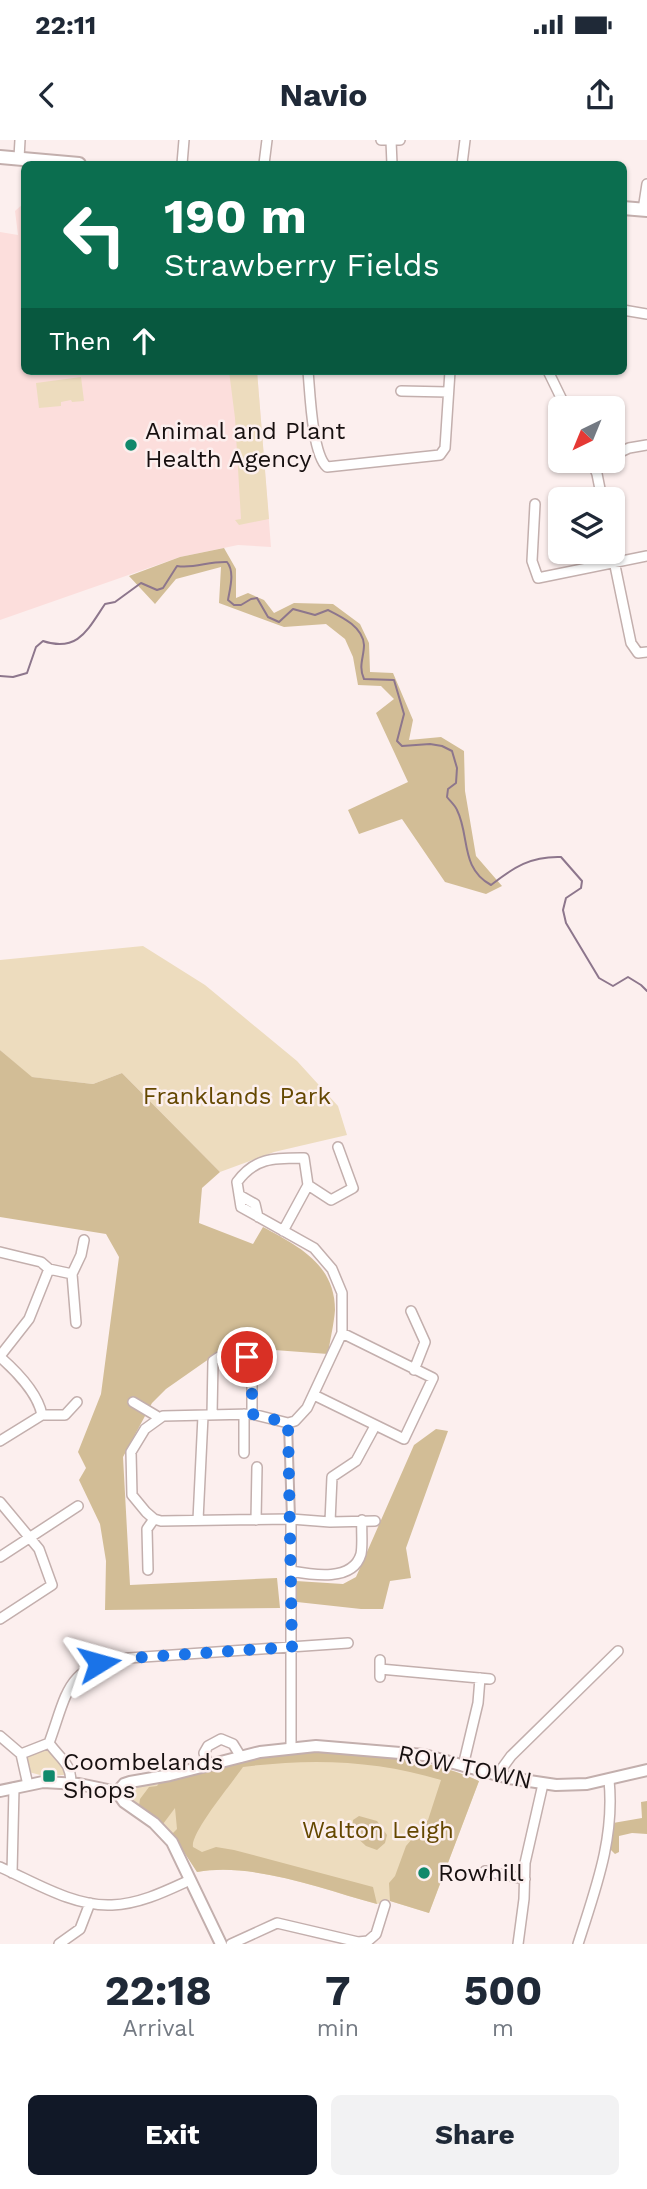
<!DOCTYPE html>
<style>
body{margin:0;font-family:"Work Sans",sans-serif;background:#f2f2f3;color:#1f2937;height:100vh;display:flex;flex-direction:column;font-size:26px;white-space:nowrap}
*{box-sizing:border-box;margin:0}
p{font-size:23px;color:#747a83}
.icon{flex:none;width:38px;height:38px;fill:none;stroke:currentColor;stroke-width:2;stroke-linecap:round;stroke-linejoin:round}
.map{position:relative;height:1804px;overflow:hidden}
.side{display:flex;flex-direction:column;background:#fff;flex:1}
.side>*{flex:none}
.hud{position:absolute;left:21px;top:21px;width:606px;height:214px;border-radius:10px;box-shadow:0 2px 5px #0004;background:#0b6e4f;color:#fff;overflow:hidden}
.needle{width:46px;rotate:223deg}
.buttons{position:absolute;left:548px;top:256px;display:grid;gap:14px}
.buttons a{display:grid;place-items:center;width:77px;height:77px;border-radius:10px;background:#fff;box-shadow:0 2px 5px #0004;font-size:35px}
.pin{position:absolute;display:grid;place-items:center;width:60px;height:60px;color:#fff;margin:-30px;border:4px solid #fff;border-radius:50%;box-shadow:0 2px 7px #0007}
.me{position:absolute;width:77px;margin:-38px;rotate:82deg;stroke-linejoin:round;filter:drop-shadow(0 0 5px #0008)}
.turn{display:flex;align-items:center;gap:24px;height:147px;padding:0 28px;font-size:32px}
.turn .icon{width:91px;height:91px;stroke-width:2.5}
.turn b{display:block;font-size:49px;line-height:60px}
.then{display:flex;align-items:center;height:66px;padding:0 28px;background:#0003;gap:14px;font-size:26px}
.eta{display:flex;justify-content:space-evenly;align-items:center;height:119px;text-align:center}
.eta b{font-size:42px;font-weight:700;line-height:49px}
.button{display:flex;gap:14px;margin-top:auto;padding:14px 28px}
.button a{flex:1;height:80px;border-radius:10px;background:#111827;color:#fff;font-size:28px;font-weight:700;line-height:80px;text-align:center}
.button a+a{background:#f2f2f3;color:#1f2937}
.status{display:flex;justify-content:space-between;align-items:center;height:49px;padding:0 35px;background:#fff;direction:ltr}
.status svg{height:19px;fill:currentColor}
header{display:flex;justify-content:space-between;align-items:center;height:91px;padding:0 28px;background:#fff;font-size:32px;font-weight:700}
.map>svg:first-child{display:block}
</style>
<div class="status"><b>22:11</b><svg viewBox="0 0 49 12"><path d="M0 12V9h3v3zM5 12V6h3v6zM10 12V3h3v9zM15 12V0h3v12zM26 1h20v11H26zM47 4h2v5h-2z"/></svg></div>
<header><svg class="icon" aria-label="back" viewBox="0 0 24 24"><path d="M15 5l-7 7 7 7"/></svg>Navio<svg class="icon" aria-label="share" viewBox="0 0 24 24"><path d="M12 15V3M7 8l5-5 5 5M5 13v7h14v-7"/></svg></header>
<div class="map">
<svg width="647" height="1804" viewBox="0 0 647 1804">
<rect width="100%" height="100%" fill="#fcefee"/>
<path fill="#fcdedc" d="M24,63V231H257L271,407L238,405L180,417L0,480V92L18,95L15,71Z"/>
<path fill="#eddcbe" d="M229,231H257L269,379L239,385L235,380L241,379L235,278Z
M81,237L84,261L72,262L71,260L61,262V266L39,268L36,243Z
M143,806L205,845L297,921L338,966L347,995L274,1012L220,1032L122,933L93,944L31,937L0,910V820Z
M47,1607L64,1625L67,1635H40L29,1632L27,1616Z
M330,1613C381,1617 432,1619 479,1641L429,1773L390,1761L377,1764C322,1749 253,1722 197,1732L177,1699L157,1677L132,1660V1651L139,1646L248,1619Z"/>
<path fill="#d2bd96" d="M224,408L236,429V458L248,453L264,460L274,473L294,463L333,464L360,484L369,503L370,532L393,533L413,580L409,600L441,597L464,611L465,651L476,716L502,746L486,754L445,742L402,679L359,694L348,670L408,642L376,573L394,559L381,546L358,545L353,517L345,499L326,484L284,487L219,463L221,427L176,439L155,464L129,436L180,417Z
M0,910L32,937L93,944L122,933L220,1032L202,1048L199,1083L253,1104L263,1087C298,1106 335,1124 335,1170C334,1184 330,1200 328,1214L234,1207L216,1214L166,1249L152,1263L123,1317L130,1445L277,1438L280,1468L105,1470L106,1421L100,1384L79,1340L86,1328L78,1312L101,1254L119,1117L106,1094L0,1077Z
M436,1289L448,1291L406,1408L411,1438L390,1441L383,1469H361L297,1462L296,1441L343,1444L356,1437L414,1305Z
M295,1611C356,1614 423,1615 479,1641L429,1773L390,1761L389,1743L395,1736L406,1706L428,1680L441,1640C376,1620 310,1618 243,1627C233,1642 190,1693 193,1707L202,1712L216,1707L234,1710L373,1747L377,1764C322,1749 253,1722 197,1732L172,1694L177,1689L175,1668L163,1684L157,1677L139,1666L140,1659L149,1647L157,1646L160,1642L248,1619Z
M647,1661V1694L632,1693L619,1696V1712L615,1714L610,1709L613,1683L642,1678L641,1662Z
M359,1676L377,1681L387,1695L385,1703L377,1710L366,1706L353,1694V1680Z"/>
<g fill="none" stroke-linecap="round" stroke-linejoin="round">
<path stroke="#8d768c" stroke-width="2" d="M0,536L13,537L27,533L36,507L43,501C78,513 88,489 105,464L115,462L141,443L157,450L163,448L177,426C194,429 209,421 227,422C235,432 230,448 228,460L234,465H241L251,459L257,458L268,477L279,482L293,469L315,475L328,470C342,477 363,487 364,505C364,517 358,526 364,539L394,540L404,574L397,601L402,606L430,604L442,606L452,611L457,628L456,643L448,649L447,657C450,661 455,665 457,670C470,696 460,728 491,745C514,727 531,716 561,717L582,741L581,748L566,758L563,770L566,783L599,838L613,846L628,837L641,845L647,851"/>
<defs>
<path id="pedestrian" d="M288,1283L291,1379"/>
<path id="minor" d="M381,0H400
M391,1L392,24
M19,18L20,0
M182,24L184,0
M264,24L267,0
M462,24L465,0
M643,70L647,44
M623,170L647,174
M308,231C310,252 312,314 327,327L440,315L445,308L450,231
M548,231L566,268
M401,251L448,252
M612,316L629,308L647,305
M591,320L597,334L602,359
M535,364L532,421L538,438L647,416
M612,411L631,503L638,513L647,512
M308,1045L331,1060L353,1048L338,1007
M239,1055L255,1064L258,1077
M283,1091L308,1045L304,1018C275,1018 255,1017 237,1042L241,1067L314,1108L332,1129L342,1153V1193L307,1268L295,1281L288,1283L252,1274L163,1276L145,1289L131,1312L132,1355L146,1372L154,1379L161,1381L291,1379L330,1382L375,1381
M0,1112L41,1122L49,1129L72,1134L76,1183
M72,1134L81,1115L84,1100
M411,1171L425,1202L414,1230
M0,1216L29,1179L49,1129
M0,1217C16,1231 38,1254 42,1275
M314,1255L404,1299L433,1238L342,1193
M133,1262L160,1278
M244,1274V1313
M212,1275L213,1221L219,1217H247L252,1221V1274
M0,1301L42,1275H65L77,1262
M0,1362L39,1409L52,1445L0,1479
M198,1380L203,1276
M256,1380L257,1327
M330,1382L332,1337L356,1321L375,1286
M0,1417L78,1366
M148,1430L147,1389L154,1379
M291,1431C313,1435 353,1442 361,1414C363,1404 361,1390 362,1380
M380,1529L490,1539
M380,1537V1520
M0,1596L21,1614L28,1645
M49,1603C68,1551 66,1525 129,1518L348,1503
M49,1603C61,1620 71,1622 71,1644
M291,1608V1379
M21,1614L49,1603
M208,1625L204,1613L208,1606L221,1599L233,1604L241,1617
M463,1626L478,1563L480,1538
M500,1636L503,1627L511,1616L618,1511
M0,1727C34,1742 74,1767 112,1765C140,1764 166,1751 190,1740
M485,1731L525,1739
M12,1733L14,1648
M59,1804L80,1789L90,1763
M231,1804L277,1783L358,1802L368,1801L376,1794L385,1765
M518,1804L524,1759L525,1723L543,1644
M578,1804C595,1750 615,1699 609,1640"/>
<path id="tertiary" d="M0,1651L43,1642L79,1644L117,1652L124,1662L154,1683L172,1702L221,1804
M117,1652L124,1644L130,1642L170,1635L260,1612L316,1606L424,1615L509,1638L556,1645L587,1644L647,1630"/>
<path id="secondary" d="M0,17L79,24
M623,68L647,70"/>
</defs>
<use href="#pedestrian" stroke="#c3afad" stroke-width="10"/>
<use href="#minor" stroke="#c3afad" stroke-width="12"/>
<use href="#tertiary" stroke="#c3afad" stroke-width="14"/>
<use href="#secondary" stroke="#c3afad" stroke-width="16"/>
<use href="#pedestrian" stroke="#fff" stroke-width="6"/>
<use href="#minor" stroke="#fff" stroke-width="9"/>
<use href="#tertiary" stroke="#fff" stroke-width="10"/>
<use href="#secondary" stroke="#fff" stroke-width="12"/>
</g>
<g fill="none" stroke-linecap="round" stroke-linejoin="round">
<path stroke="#1a73e8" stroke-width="12" stroke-dasharray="0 21.6" d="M99,1523L129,1518L292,1507L288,1283L252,1274V1222L247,1217"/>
</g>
<g fill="#10896b" stroke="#fcefee" stroke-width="2.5">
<circle cx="131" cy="305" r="7"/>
<rect x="42" y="1629" width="14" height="14" rx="3.5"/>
<circle cx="424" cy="1733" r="7"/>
</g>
<g text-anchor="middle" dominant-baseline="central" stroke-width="5" stroke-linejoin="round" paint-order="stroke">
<g font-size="24" fill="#171010" stroke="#fcefee" text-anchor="start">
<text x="145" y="291">Animal and Plant<tspan x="145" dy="28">Health Agency</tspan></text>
<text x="63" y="1622">Coombelands<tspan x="63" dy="28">Shops</tspan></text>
<text x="438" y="1733">Rowhill</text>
</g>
<g font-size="24" fill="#644700" stroke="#fcefee">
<text x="237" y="956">Franklands Park</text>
<text x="378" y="1690">Walton Leigh</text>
</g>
<g font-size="24" fill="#171010" stroke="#fcefee">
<text transform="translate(465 1627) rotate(12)">ROW TOWN</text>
</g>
</g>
</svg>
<div class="buttons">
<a><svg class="needle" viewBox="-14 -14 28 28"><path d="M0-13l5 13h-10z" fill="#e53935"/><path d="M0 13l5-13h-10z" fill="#747a83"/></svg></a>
<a><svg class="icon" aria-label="layers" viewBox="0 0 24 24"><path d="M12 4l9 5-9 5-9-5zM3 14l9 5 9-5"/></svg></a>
</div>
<div class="pin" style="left:247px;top:1217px;background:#d93025"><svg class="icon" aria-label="arrive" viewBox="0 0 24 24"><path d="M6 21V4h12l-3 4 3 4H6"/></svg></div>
<svg class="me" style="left:99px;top:1523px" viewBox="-20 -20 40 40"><path d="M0-17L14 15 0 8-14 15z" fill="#1a73e8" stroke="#fff" stroke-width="4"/></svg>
<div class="hud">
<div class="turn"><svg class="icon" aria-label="left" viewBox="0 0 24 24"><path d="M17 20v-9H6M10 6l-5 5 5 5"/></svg><div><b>190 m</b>Strawberry Fields</div></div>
<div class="then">Then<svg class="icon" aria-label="ahead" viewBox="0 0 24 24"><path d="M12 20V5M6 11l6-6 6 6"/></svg></div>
</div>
</div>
<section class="side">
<div class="eta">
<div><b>22:18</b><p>Arrival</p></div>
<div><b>7</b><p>min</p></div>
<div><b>500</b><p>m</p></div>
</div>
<div class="button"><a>Exit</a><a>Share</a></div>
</section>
